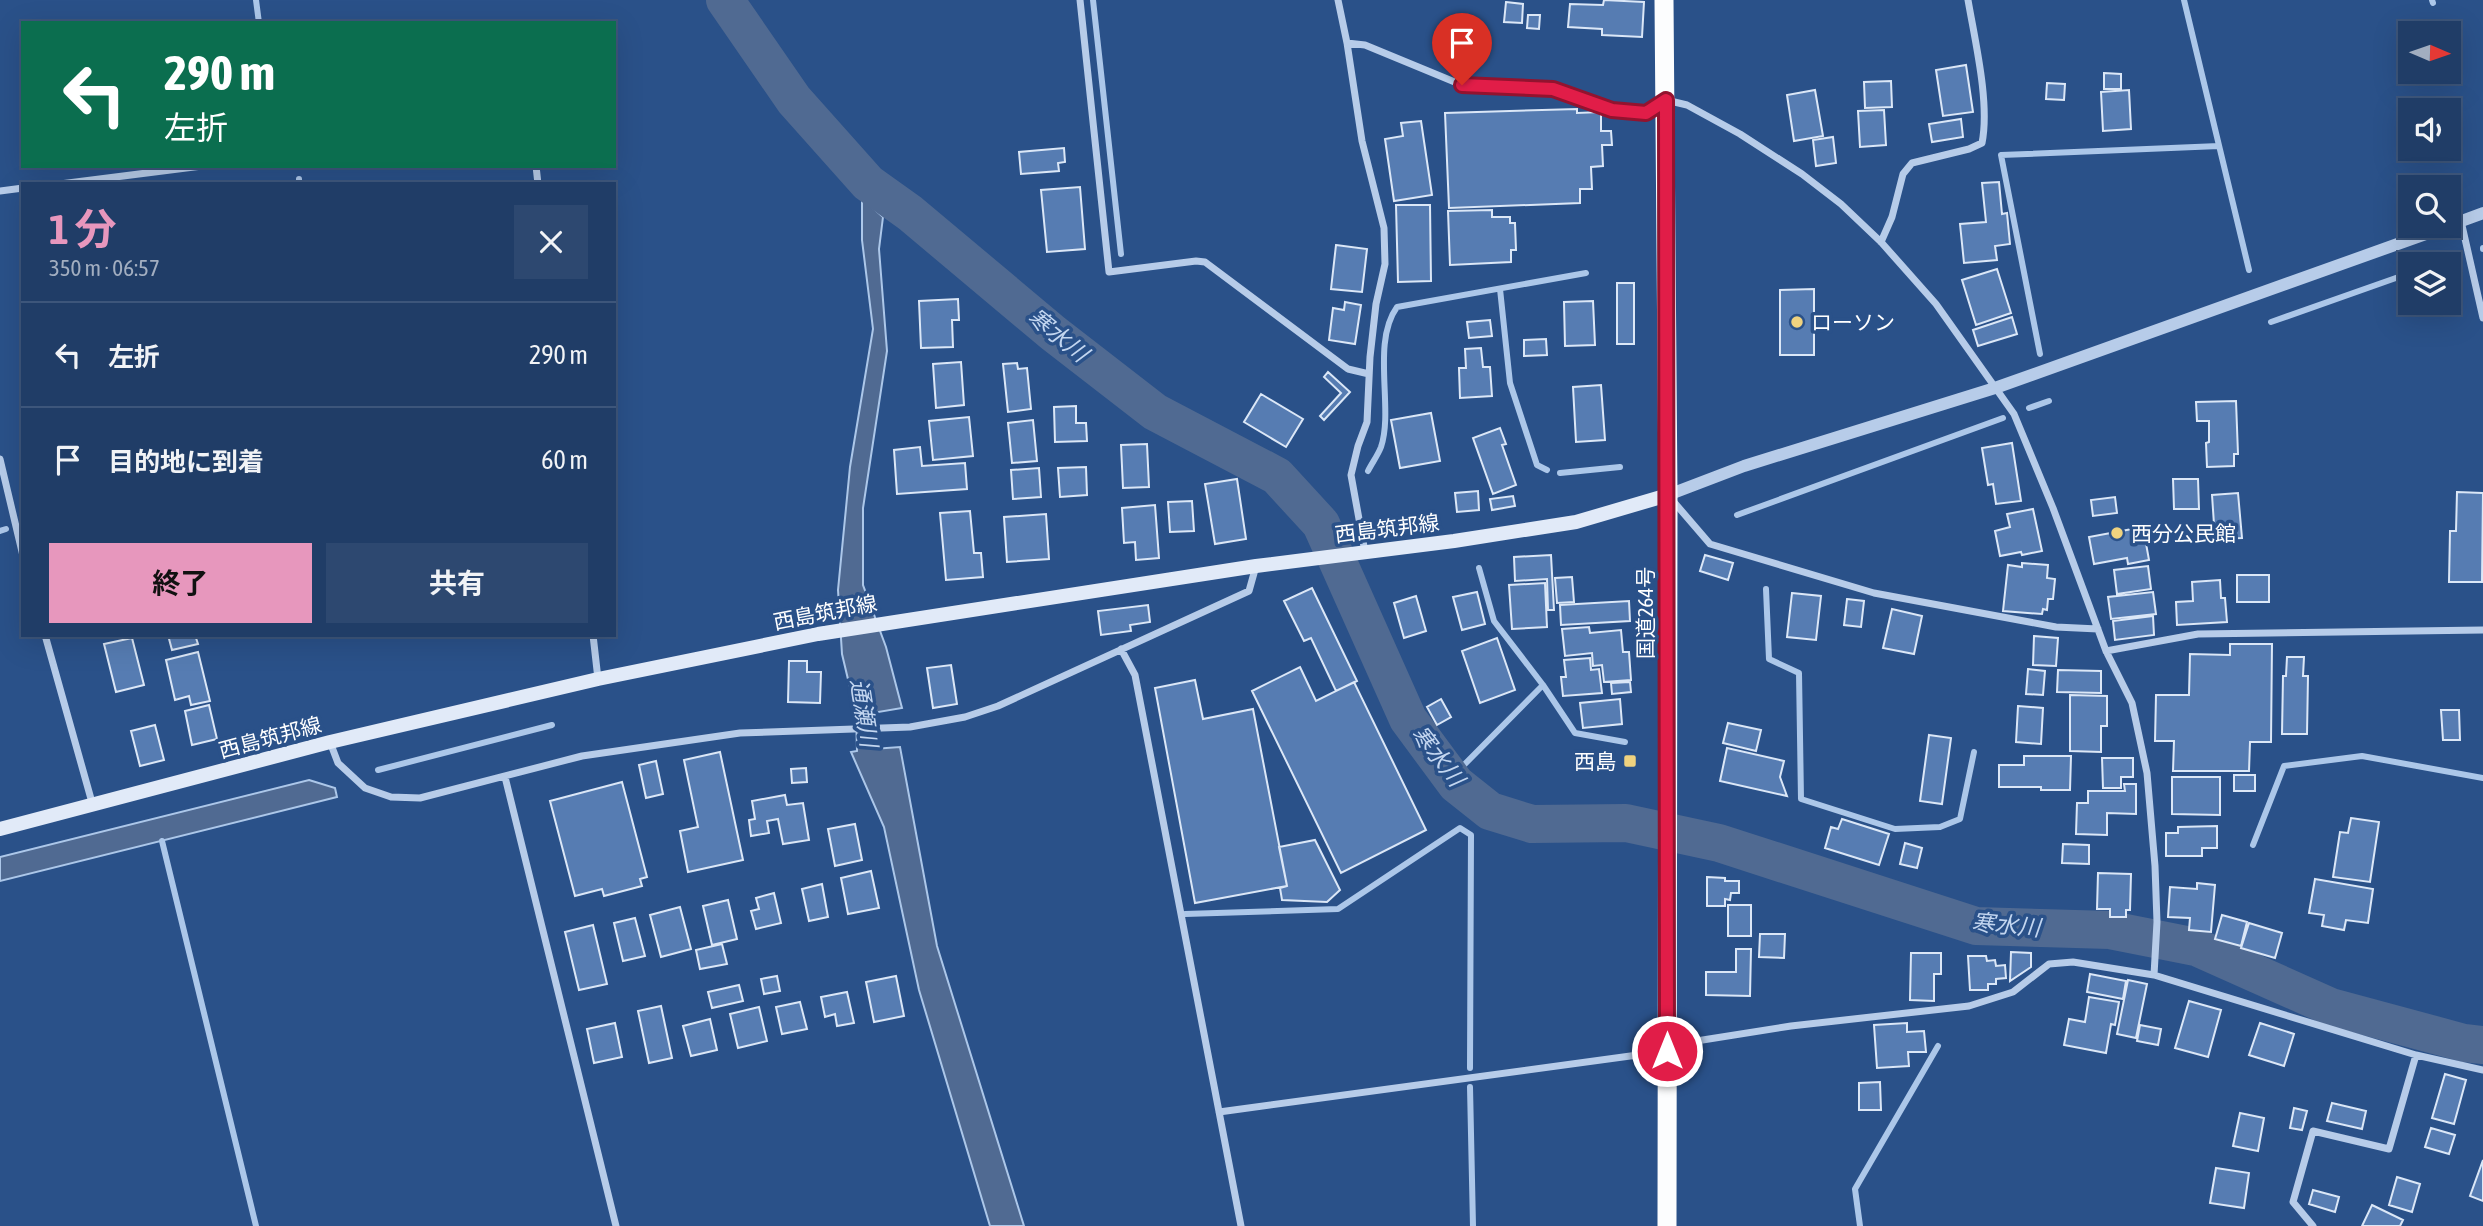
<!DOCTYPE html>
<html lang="ja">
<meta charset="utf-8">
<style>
body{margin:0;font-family:"Asap Condensed","Noto Sans JP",sans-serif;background:#2d4870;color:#f1f3f6;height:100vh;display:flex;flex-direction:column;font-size:26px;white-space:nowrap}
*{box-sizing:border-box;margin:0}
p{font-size:23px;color:#a2aec0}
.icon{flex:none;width:38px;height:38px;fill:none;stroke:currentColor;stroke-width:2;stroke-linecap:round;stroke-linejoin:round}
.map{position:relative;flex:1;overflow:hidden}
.sheet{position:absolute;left:21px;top:182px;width:595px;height:455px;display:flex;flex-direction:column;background:#203d67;border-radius:0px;box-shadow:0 7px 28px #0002,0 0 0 2px #3d567b}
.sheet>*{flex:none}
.banner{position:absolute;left:21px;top:21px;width:595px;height:147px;border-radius:0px;box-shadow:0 7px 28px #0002,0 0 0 2px #3d567b;background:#0b6e4f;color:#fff;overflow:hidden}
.needle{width:46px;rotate:92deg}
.tools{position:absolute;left:2398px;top:21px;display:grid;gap:14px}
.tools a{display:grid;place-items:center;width:63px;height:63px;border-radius:0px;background:#203d67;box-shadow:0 7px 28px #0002,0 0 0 2px #3d567b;font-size:35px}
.pin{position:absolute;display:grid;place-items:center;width:60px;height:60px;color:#fff;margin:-72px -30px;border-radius:50% 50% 50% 0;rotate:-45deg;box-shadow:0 0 7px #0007}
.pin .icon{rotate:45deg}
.me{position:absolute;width:77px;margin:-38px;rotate:0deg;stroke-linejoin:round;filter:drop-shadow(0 0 5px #0008)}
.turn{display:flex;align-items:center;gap:24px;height:147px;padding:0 28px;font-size:32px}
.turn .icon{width:91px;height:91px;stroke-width:2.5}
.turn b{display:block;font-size:49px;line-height:60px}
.round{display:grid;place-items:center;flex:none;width:74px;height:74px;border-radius:0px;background:#2d4870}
.head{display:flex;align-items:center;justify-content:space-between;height:119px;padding:0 28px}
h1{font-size:42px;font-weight:700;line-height:52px;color:#e797bd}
.cta{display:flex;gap:14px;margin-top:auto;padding:14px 28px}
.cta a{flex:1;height:80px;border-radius:0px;background:#e797bd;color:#111;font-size:28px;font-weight:700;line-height:80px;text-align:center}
.cta a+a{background:#2d4870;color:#f1f3f6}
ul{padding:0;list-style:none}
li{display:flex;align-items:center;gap:21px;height:105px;padding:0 28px;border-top:2px solid #3d567b}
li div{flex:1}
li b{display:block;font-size:26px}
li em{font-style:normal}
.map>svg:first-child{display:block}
</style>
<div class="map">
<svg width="2483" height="1226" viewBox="0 0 2483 1226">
<rect width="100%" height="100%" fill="#2a5189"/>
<path fill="#506a92" stroke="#acc7e9" stroke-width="2" d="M862,198L883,217L879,249L887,351L863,508V585L886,647L902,708L872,713L873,749L900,747L937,946L1024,1226H990L919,990L884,827L851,752L857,751L856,713L842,654L838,590L850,467L873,329L862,240Z
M309,780L335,788L337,797L0,881V857Z"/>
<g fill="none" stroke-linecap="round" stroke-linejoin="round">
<path stroke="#acc7e9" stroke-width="6" d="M256,0L259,23
M1093,0L1121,254
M2184,0L2249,270
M2432,0L2433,3
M299,179V184
M2483,248V249
M2436,264L2452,259
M1500,289L1510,383L1537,465L1547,470
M2271,322L2410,273
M2040,354L2001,155L2219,146
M2029,408L2049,401
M1368,471C1372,463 1378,455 1381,447C1394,409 1371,343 1397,307L1586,273
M1560,473L1620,467
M1737,515L2003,418
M0,531L6,529
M1479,568L1494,621L1543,685
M1766,589L1769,659L1799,673L1801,799L1895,829L1940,827L1960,819L1974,752
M378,770L552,725
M1456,784L1458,771L1543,685L1575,733L1625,742
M162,841L256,1226
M2253,845L2284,766L2362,756L2483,778
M1185,914L1338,909L1460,828L1471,835L1470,1068
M1470,1087L1473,1226
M1860,1226L1855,1189L1938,1046"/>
<path stroke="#506a92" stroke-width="38" d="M725,0L794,100L868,183L910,213L1053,333L1155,412L1277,476L1321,524L1408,719L1456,784L1490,811L1532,824L1626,823L1719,843L1976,926L2110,930L2196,947L2331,1007L2464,1043L2483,1045"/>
</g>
<path fill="#567cb2" stroke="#dbe7f7" stroke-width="2" d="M1604,0L1644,2L1642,37L1602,35V29L1568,27L1570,4L1603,5Z
M1506,2L1523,4L1522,23L1504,22Z
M1528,15H1540L1539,29L1527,28Z
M1966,65L1973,112L1943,116L1936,70Z
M2104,73L2121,74V89H2104Z
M1891,81L1892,107L1865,108L1864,82Z
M2047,83L2065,84L2064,100L2046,99Z
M1815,90L1823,136L1794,141L1787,95Z
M2129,90L2131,129L2103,131L2101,92Z
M1577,109V113L1601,112V131H1611L1612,145H1602L1603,166L1591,167L1592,189H1580V203L1449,208L1445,113Z
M1884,110L1886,145L1860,147L1858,111Z
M1961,119L1963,137L1932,142L1929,124Z
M1421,121L1432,195L1394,201L1385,139L1403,136L1401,123Z
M1833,137L1836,163L1816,166L1813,140Z
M1064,148L1065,162L1058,163L1059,171L1021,174L1019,152Z
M1999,182L2002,214L2007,213L2010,244L1995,246L1997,260L1964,263L1960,224L1986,222L1982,183Z
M1080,187L1085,249L1047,252L1041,190Z
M1396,205H1430L1431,281L1398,282Z
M1492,210V217H1510V223H1515L1516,250H1511V262L1450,265L1448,211Z
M1336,245L1367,249L1362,292L1331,289Z
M1997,269L2011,313L1976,325L1962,280Z
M1617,283H1634V344H1617Z
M1814,289V355H1780V290Z
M958,299L959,320H952L953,347L921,348L919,301Z
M1593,301L1595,345L1565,346L1564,302Z
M1345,302L1361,305L1355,344L1329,340L1333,308L1344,310Z
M2012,317L2017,334L1978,346L1973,330Z
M1490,320L1492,336L1469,338L1467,322Z
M1546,339L1547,355L1524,356V340Z
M1481,348L1483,367H1490L1492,396L1460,398L1459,368H1466L1465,349Z
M961,362L964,405L936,408L933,364Z
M1017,363L1018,369L1027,368L1031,409L1008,412L1003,364Z
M1328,372L1350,392L1324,420L1320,416L1341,393L1324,377Z
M1601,385L1605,440L1576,442L1573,387Z
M1261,394L1303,419L1286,447L1244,422Z
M2236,401L2238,454H2234V466L2207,467L2206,443L2209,442V421H2197L2196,402Z
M1076,406V423H1086L1087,441L1055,442L1054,407Z
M1431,413L1440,461L1400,468L1391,420Z
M969,417L973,456L933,460L929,421Z
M1033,420L1037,461L1012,463L1008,423Z
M1500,428L1506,444L1502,445L1516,485L1493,494L1473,438Z
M2012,443L2021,501L1996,504L1993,484L1988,485L1982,448Z
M1147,444L1149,487L1123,488L1121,445Z
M920,447L922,466L965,463L967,489L897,494L894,450Z
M1086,467L1087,495L1060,497L1058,468Z
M1039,468L1041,497L1013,499L1011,470Z
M1237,479L1246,539L1215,544L1205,484Z
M2173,479H2198L2199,509H2174Z
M1478,491L1479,510L1457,512L1455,493Z
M2457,492L2483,493L2482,582H2449L2450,531H2456Z
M2238,493L2242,538L2215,539L2212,495Z
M1513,496L1515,506L1492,510L1490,499Z
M2115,497L2117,513L2093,516L2091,500Z
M1192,501L1194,531L1170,532L1168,502Z
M1155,505L1159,558L1136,560L1135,542L1124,543L1122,508Z
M2033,509L2042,551L2022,555L2021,552L2000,556L1995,531L2010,527L2007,514Z
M970,511L974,553H981L983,577L946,580L940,513Z
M1046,514L1049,559L1007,562L1004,517Z
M2143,527L2149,560L2128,564L2127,558L2094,564L2089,537Z
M1551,555L1554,610H1548L1547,579L1515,581L1514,557Z
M1705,555L1733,563L1728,580L1700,571Z
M2022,563L2048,565L2047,578L2055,579L2053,599H2048L2047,610L2043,609L2042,614L2003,611L2008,565L2022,567Z
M2148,566L2151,589L2117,594L2114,570Z
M2237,575H2269V602H2237Z
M1572,577L1574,602L1557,603L1555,578Z
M2220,580L2221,598H2225L2227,622L2177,625L2176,602L2193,601L2192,582Z
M1545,583L1547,627L1512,629L1509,585Z
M1312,588L1357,681L1336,691L1311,638L1304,641L1284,601Z
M1477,592L1485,624L1462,630L1453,597Z
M2153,592L2156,614L2111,619L2108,597Z
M1792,593L1821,596L1816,640L1787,637Z
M1416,596L1426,631L1404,638L1394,603Z
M1847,599L1864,601L1861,627L1844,625Z
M1629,601L1630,621L1561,625L1560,605Z
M1148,605L1150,622L1130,625L1131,631L1101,635L1098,611Z
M1892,609L1922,616L1914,654L1883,648Z
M2153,616L2154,635L2115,640L2113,621Z
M1589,627L1590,633L1621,630L1623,652H1629L1631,680L1604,682L1602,665L1593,666L1592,653L1565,656L1562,629Z
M168,635H195L198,644L172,650Z
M2034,636L2058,638L2056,666L2033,665Z
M132,638L144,685L116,692L104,644Z
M1497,638L1515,690L1480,703L1462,651Z
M2230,644H2272L2271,742H2250L2249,771H2173L2174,741H2155L2156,695H2189L2190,654L2230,655Z
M198,652L210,701L191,705L189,696L175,700L166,660Z
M2287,657H2304L2303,676H2308L2307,734H2282L2283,676H2286Z
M1590,658L1591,670L1599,669L1602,693L1563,696L1561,677H1566L1564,660Z
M789,661H807V672H821L820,703L788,702Z
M951,665L957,704L933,708L927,668Z
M1300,667L1316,701L1354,682L1426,830L1341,873L1252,691Z
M2028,669L2045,671L2043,695L2026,694Z
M2058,670L2101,671V693L2057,692Z
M1195,680L1203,719L1253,709L1287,886L1195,903L1155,688Z
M1630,682L1631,692L1612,694L1611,683Z
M2070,695L2107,696V726H2101V752L2070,751Z
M1441,699L1451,717L1437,725L1427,707Z
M1620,699L1622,724L1583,728L1580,703Z
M209,705L217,739L192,745L185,711Z
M2018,706L2043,708L2041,744L2016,742Z
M2441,710H2459L2460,740H2443Z
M1728,723L1761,730L1756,751L1723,743Z
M155,725L164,760L140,766L131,731Z
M1929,735L1951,738L1942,804L1920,801Z
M1727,748L1784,761L1780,777L1787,796L1720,781Z
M720,752L743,860L688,872L680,831L698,827L684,760Z
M2024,756H2071L2070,790H2041V787H1999V765H2024Z
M2102,758H2133V777H2121V788H2103Z
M656,761L663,794L646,798L639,765Z
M806,768L807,782L792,783L791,769Z
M2234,775H2255V791H2234Z
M2172,777H2220V815L2172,814Z
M622,782L647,877L640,879L642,886L604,896L602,889L575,896L550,801Z
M2124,784H2136V814L2107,813V835L2076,834L2077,803H2088V791H2125Z
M785,795L787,805L803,803L809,840L783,844L778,819L767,821L769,833L751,836L749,820L755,819L752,801Z
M2351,818L2379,822L2370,882L2333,877L2340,832L2348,833Z
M1842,819L1889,834L1879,865L1825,848L1831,827L1838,829Z
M855,824L862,860L835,866L828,829Z
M2217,826V848H2202V856H2166V833H2178V827Z
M1315,840L1340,890L1327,902L1282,900L1280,888L1287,886L1279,847Z
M1905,843L1922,848L1917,868L1900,864Z
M2063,844L2089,845V864L2062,863Z
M871,871L879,908L848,914L841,878Z
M2098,873L2131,874L2130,910H2126V917H2110V909H2097Z
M1707,877L1725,878V881H1739V893H1731L1730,900L1725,899V906H1707Z
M2315,879L2373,889L2368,923L2346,920L2344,930L2322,926L2324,915L2309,913Z
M2197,883L2215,885L2211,932L2189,930L2190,918L2168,917L2170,887L2197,889Z
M822,884L828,917L809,921L802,889Z
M774,893L781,923L756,929L751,911L759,909L756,898Z
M728,900L737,939L712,945L703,906Z
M1728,905H1751V936H1728Z
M680,907L691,949L661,957L650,915Z
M2222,915L2247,922L2241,946L2215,939Z
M635,918L645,956L623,961L614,923Z
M2249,923L2282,933L2275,958L2241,948Z
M593,925L607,984L579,990L565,932Z
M1760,934H1785L1784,958L1759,957Z
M722,944L727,964L700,969L696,950Z
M1736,949H1751L1750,996L1706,995V972H1736Z
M2011,952L2031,953V967L2010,981Z
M1911,953H1941V974H1934V1001L1910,1000Z
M1968,956H1986L1987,961L1995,960L1996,966L2005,965L2006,978L1996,979V984H1988V990H1970Z
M2090,974L2126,981L2123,999L2087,992Z
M777,976L780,991L764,994L761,979Z
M896,976L904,1016L874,1022L866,982Z
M2128,980L2147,984L2136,1038L2117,1034Z
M739,985L743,1001L712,1008L708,992Z
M847,992L854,1023L837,1026L835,1014L825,1017L821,997Z
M2089,997L2119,1002L2115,1025L2111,1024L2106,1053L2064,1045L2069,1019L2085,1022Z
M2189,1001L2221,1010L2208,1057L2175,1048Z
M800,1002L807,1029L782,1034L776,1007Z
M661,1006L672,1058L649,1063L638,1011Z
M759,1007L767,1041L738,1048L730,1014Z
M710,1019L717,1050L691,1056L683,1026Z
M615,1023L622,1057L594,1063L587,1029Z
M1907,1023V1032L1924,1031L1926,1052H1908L1909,1066L1877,1068L1874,1025Z
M2260,1023L2294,1034L2284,1066L2249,1055Z
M2140,1025L2161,1029L2158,1045L2137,1041Z
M2445,1074L2466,1080L2454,1124L2432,1118Z
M1880,1082L1881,1110H1859V1083Z
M2332,1103L2366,1111L2362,1129L2327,1121Z
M2294,1108L2307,1111L2302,1130L2290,1128Z
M2240,1113L2264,1118L2258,1151L2233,1146Z
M2431,1128L2455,1135L2449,1154L2425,1147Z
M2483,1160V1201L2470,1196Z
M2216,1168L2249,1173L2244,1208L2210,1203Z
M2397,1177L2420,1184L2412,1212L2389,1205Z
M2313,1190L2339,1197L2335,1212L2309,1204Z
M2372,1205L2403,1220L2400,1226H2362Z"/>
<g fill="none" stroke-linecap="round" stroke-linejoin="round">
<path stroke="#b7cce9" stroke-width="7" d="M1080,0L1109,272L1196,261L1205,262L1348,369L1369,374
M1338,0L1347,43L1362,141L1384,228L1385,264L1376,304L1370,357L1367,422L1358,446L1351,475L1365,552
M1347,43L1365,45L1462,85L1553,88L1612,110L1646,113L1666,100L1687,105L1740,134L1802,174L1841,204L1881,242L1936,304L2014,414L2053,508L2106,651L2132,703L2147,773L2155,866L2157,922L2154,975
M536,166L538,184
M60,184L202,166
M0,191L23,188
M2461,221L2483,318
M1881,242L1892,217L1903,174L1912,163L1969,149L1982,143C1990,103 1975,41 1968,0
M0,459L23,556
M1673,501L1710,544L1874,593L2056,627L2098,629
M45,635L93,806
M593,635L598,679
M1121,649L1135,675L1241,1226
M2106,651L2198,634L2483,630
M330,742L338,763L365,788L391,797L420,798L582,756L740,733L910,727L965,717L998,706L1249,591L1256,566
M505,777L616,1226
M1219,1112L1667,1051L1690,1042L1791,1026L1969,1006L2013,992L2049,964L2073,962L2154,975L2416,1055L2483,1070
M2313,1226L2293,1202L2313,1131L2389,1149L2416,1055"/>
<path stroke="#b7cce9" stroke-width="12" d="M2448,226L2483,213
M1668,495L1744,466L1995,388L2448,226"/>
<path stroke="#e1eaf8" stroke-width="14" d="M0,829L330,742L598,679L818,634L1256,566L1454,541L1576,522L1668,495"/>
<path stroke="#fcfdfe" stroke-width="19" d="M1664,0L1668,495L1667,1226"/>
</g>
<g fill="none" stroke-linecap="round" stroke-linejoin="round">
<defs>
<path id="route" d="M1462,85L1553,89L1612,110L1646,113L1666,100L1667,1051"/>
</defs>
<use href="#route" stroke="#92132f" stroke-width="18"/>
<use href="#route" stroke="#e11d48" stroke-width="12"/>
</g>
<g fill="#efd27f" stroke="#2a5189" stroke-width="2.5">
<circle cx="1797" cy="322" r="7"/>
<circle cx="2117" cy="533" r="7"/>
<rect x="1623" y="754" width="14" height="14" rx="3.5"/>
</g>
<g text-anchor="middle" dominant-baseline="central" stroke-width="7" stroke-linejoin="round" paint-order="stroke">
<g font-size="21" fill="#fff" stroke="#2a5189" text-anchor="start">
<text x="1811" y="322">ローソン</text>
<text x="2131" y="533">西分公民館</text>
<text x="1616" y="761" text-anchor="end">西島</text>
</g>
<g font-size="21" fill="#fff" stroke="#2a5189">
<text transform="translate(1387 528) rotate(-7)">西島筑邦線</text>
<text transform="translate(825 612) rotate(-11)">西島筑邦線</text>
<text transform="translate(1645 613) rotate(-90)">国道264号</text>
<text transform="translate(270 737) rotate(-15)">西島筑邦線</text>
</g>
<g font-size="23" font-style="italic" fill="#c3d6f0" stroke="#2a5189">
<text transform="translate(1058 335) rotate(39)">寒水川</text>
<text transform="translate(864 713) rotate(81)">通瀬川</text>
<text transform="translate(1438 756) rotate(52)">寒水川</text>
<text transform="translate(2006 925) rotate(5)">寒水川</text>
</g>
</g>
</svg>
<div class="tools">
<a><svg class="needle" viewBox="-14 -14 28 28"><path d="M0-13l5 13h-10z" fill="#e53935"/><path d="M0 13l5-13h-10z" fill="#a2aec0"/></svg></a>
<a><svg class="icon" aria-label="sound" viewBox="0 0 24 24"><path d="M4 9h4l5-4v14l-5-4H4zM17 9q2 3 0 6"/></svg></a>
<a><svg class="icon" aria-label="search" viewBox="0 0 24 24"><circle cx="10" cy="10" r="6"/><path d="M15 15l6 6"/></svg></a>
<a><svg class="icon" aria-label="layers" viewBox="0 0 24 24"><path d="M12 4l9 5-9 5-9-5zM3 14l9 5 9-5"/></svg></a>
</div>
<div class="pin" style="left:1462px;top:85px;background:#d93025"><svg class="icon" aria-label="arrive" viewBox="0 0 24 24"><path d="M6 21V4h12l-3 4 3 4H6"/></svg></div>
<svg class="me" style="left:1667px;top:1051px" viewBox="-20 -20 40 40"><circle r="17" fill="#e11d48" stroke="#fff" stroke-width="3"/><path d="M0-11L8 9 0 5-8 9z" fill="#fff"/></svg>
<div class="banner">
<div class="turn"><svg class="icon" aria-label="left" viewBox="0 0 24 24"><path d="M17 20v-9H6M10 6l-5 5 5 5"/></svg><div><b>290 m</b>左折</div></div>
</div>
<section class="sheet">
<div class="head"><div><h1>1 分</h1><p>350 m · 06:57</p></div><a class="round"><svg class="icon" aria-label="close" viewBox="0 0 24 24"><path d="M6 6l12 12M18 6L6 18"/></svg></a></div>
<ul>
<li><svg class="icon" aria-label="left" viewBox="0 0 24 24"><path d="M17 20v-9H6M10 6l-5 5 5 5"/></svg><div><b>左折</b></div><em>290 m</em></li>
<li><svg class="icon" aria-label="arrive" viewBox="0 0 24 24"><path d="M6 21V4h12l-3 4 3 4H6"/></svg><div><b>目的地に到着</b></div><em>60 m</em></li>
</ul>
<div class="cta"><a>終了</a><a>共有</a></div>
</section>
</div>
